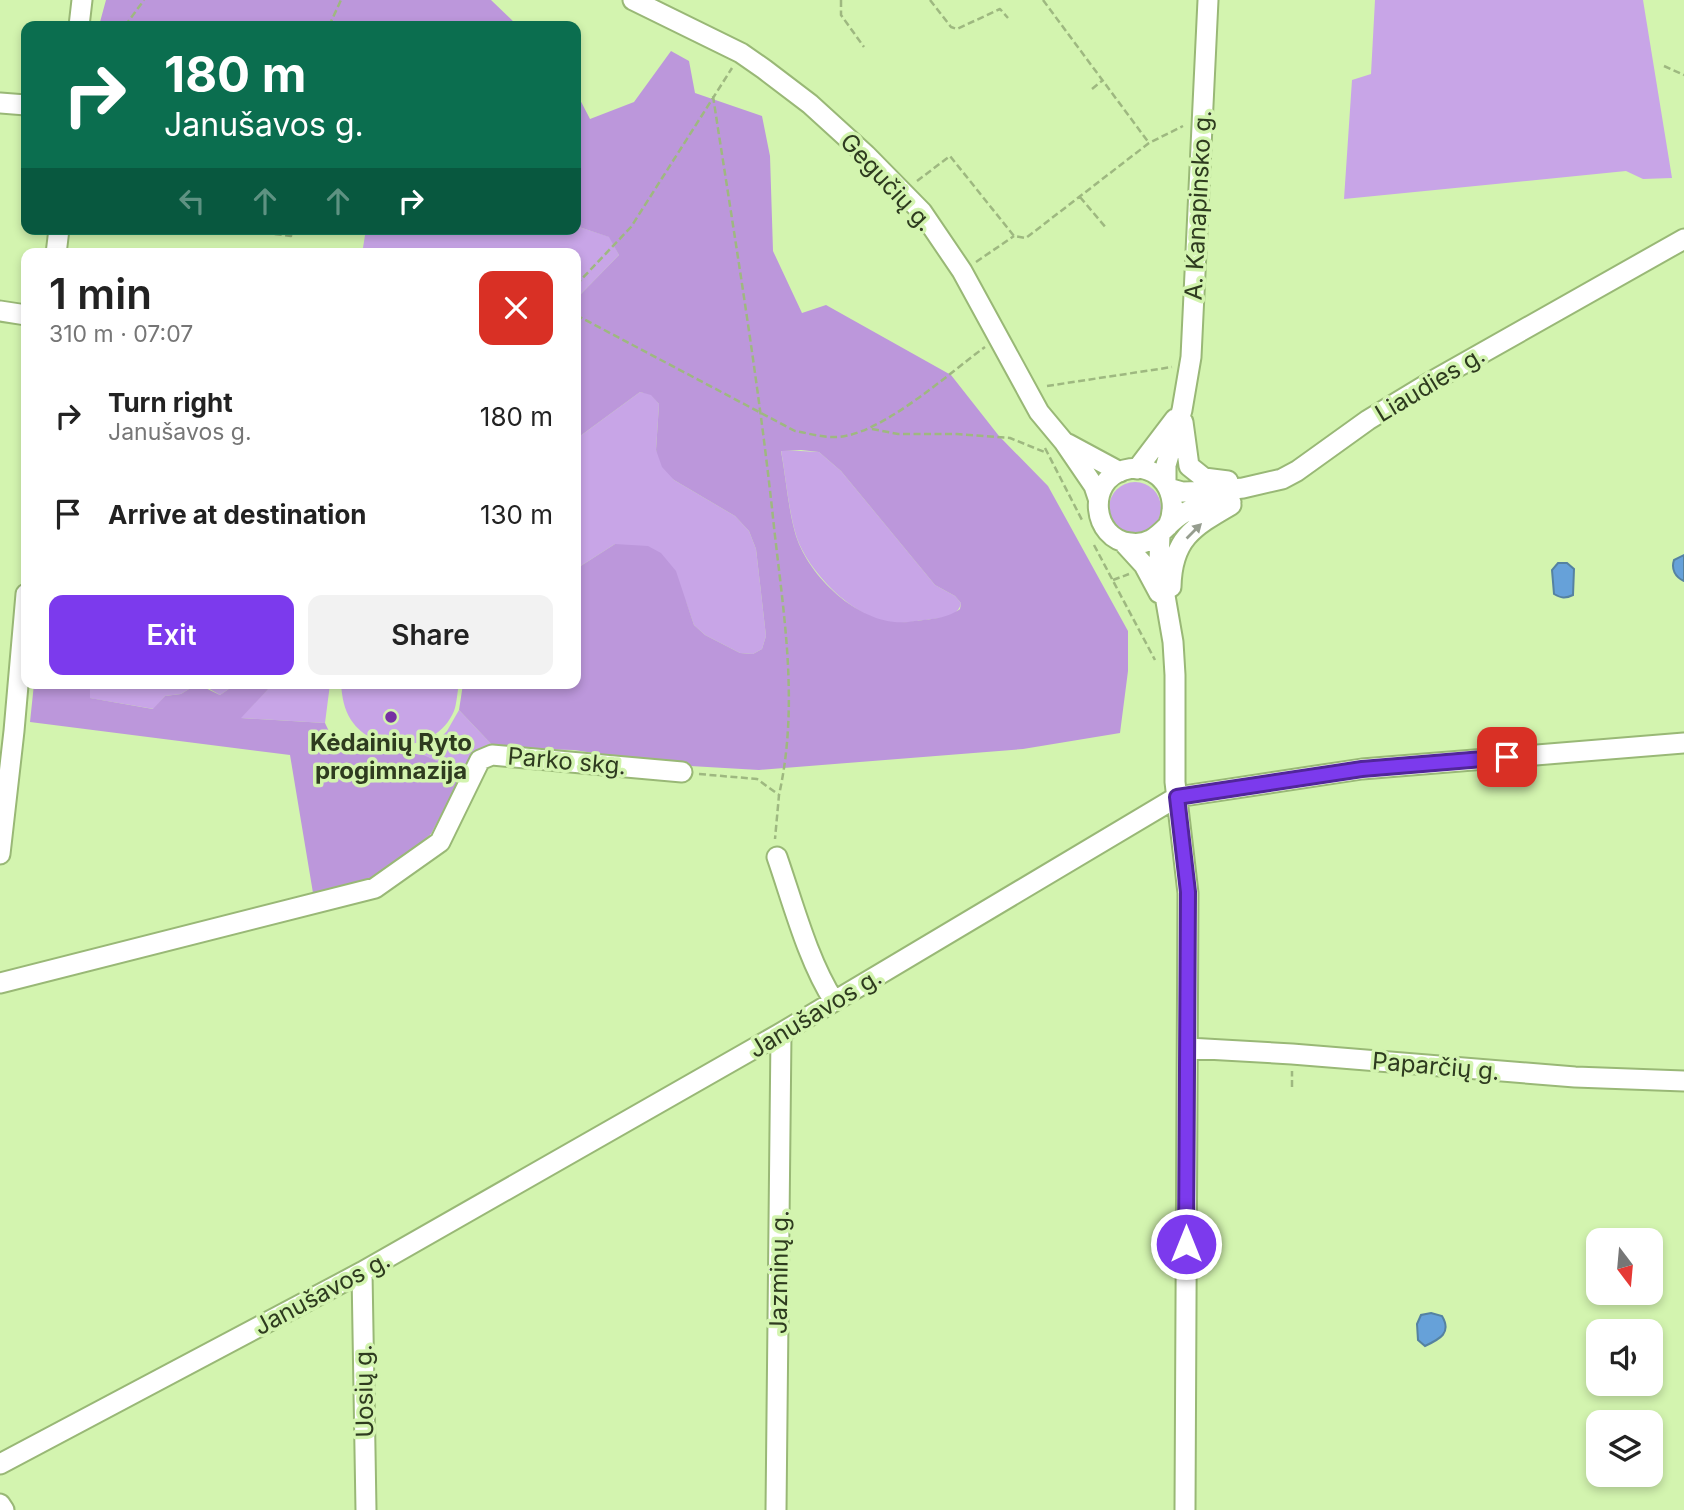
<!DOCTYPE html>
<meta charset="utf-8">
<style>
body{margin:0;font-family:Inter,sans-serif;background:#f2f2f2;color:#222;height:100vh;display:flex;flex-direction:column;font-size:26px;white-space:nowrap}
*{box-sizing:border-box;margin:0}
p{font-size:23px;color:#767676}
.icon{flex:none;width:38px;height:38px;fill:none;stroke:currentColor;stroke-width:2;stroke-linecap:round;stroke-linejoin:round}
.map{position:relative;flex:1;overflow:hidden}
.details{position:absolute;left:21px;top:248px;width:560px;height:441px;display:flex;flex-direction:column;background:#fff;border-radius:14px;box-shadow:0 4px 10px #0003}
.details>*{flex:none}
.guide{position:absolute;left:21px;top:21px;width:560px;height:214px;border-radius:14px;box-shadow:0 4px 10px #0003;background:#0b6e4f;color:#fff;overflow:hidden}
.needle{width:46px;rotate:164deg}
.buttons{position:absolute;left:1586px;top:1228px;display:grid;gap:14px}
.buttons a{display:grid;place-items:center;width:77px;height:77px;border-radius:14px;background:#fff;box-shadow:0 4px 10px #0003;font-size:35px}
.pin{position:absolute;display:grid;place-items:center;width:60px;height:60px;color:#fff;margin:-30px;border-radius:14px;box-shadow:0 4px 10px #0006}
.me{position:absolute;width:77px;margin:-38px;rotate:0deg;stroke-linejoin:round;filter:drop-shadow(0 0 5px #0008)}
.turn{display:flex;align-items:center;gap:24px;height:147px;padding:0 28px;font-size:32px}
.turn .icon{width:91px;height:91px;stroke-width:2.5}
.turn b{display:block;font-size:49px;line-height:60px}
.lanes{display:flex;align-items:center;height:66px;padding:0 28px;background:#0003;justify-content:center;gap:35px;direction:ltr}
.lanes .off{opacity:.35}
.round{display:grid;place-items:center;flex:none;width:74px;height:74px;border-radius:14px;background:#f2f2f2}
.head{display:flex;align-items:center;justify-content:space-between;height:119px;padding:0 28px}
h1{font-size:42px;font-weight:600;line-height:52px}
.button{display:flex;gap:14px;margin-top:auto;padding:14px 28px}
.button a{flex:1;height:80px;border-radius:14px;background:#7c3aed;color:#fff;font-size:28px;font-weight:600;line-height:80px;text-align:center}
.button a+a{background:#f2f2f2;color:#222}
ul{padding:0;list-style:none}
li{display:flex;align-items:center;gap:21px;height:98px;padding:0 28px}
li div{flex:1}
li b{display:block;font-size:26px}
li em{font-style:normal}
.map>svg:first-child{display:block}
</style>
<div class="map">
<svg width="1684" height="1510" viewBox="0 0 1684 1510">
<rect width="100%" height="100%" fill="#d3f4af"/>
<path fill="#c8a5e7" d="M1375,0H1643L1672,178L1643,179L1626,171L1344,199L1352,80L1371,74Z
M576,226L610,237L619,255L576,299V254H362L366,229H576Z
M640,392L651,394L659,404L656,450L674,480L735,516L749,531L756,549L766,636L762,649L753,654L740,653L705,635L694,625L686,602L615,544L576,569V439Z
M781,450L819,452L841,471L935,585L955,596L961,603C958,619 938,618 925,620C915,621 903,624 893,623C854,619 807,571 796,535C788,508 786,478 781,450Z
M1109 508a26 26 0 1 1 52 0a26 26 0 1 1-52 0Z
M90,684H197L181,694L165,696L154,709L89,698Z
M201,684H236L220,695Z
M273,684H330L325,723L240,718Z
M341,684H459C457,693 457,703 454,711C437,752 376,757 351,720C344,709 342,697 341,684Z
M459,710L495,748C477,750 470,757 463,773L424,755L447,731Z"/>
<path fill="#bc97db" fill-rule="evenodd" d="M106,0H491L518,26H102L100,22Z
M671,51L689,61L695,93L762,116L770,156L773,251L802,313L826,305L951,375L999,436L1048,486L1128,631V671L1120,733L1023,749L759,770L673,765L574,750L495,748L459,710L463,684H576V569L615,544L648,546L661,553L676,571L694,625L705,635L740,653L753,654L762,649L766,636L756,549L749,531L735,516L674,480L662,467L656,450L659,404L651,395L640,392L576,439V299L619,255L609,237L576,226V92L590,119L634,102ZM801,450L819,452L841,471L935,585L955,596L961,603L960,609C945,620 926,619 908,622C862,627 810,579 796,536C788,509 786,478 781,451Z
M34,684H90V698L153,709L165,696L181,694L197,684L220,695L236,684H273L241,718L325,723L335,744L424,755L463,773L431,834L375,879L313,893L290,755L30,722Z"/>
<path fill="#66a1d9" stroke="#5582a1" stroke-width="2" d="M1684,555V581C1675,577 1671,569 1674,560Z
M1558,563H1567L1574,569L1573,595C1565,599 1561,598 1554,594L1552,570Z
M1431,1313L1442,1316C1452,1333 1440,1339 1425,1346L1418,1340L1417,1324L1421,1315Z"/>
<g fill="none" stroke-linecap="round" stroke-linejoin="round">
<defs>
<path id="street" d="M633,0L741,53L764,69L810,104L866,155L922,212L962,271L1039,412L1064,442L1094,486L1098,498
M79,26L82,0
M0,103L26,105
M56,254L59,229
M0,311L26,315
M1183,422L1189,466L1204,478L1228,481
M1068,444L1120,472
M1137,469L1175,419
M1166,484V465L1182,410L1191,357L1208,0
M1168,488L1182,492L1215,491L1243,488L1282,479L1297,471L1368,420L1429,383L1684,239
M1168,526C1182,495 1160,460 1124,470C1086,481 1092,539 1130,543C1157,547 1164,524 1184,513C1198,505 1214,504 1231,502
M1160,535L1159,561L1173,642L1175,675V782L1188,893L1185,1510
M1123,542L1144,565L1159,593
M1171,587C1172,539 1193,527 1231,505
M0,854L14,731L26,594
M777,857C793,903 808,961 834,1001
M0,983L375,888L440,842L480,760L492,755L682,772
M1188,1048L1292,1054L1575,1077L1684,1081
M362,1272L366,1510
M0,1464L362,1272L781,1033L1177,797L1362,769L1684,743
M0,1504L4,1510
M776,1510L781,1033"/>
</defs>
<use href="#street" stroke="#99b876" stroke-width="23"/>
<path stroke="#9eb880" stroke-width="2.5" stroke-dasharray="7 3.5" stroke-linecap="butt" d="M841,0V15L864,47
M930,0L951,27L957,29L1000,9L1008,18
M1043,0L1149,143
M125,26L144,0
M329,26L341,0
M1664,66L1684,75
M1092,89L1103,80
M713,96C735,240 759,383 774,527C784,617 799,705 779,795
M917,181L950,156L1014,236L1026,238L1149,143L1183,126
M1080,197L1107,229
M233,229L291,236L292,229
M976,262L1014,236
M576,285L631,227L732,68
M576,315L795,431C807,433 820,437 833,437C877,439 949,373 985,347
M1047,386L1172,367
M872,429L898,434H957L1010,438L1047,453
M1045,448L1082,520
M1094,545L1155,660
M1113,580L1129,574
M435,735L465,752
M699,774L757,779L779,795L775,839
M1292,1087V1071"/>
<use href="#street" stroke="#fff" stroke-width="19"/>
</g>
<defs><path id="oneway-solid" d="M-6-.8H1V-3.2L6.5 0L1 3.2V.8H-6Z" transform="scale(1.75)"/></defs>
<use fill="#969d8f" href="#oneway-solid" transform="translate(1194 531) rotate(-45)"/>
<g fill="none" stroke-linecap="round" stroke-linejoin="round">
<defs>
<path id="route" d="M1186,1244L1188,892L1177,797L1362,769L1507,757"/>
</defs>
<use href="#route" stroke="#51269a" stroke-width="18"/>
<use href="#route" stroke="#7c3aed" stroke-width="12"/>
</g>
<circle fill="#7630a3" stroke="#d3f4af" stroke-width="2.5" cx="391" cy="717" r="7"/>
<g text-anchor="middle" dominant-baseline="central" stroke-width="7" stroke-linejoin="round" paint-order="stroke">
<g font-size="24" fill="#2e3b1f" stroke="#d3f4af">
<text transform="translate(887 182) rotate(47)">Gegučių g.</text>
<text transform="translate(1198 205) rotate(-87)">A. Kanapinsko g.</text>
<text transform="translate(1430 384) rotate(-31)">Liaudies g.</text>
<text transform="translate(567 761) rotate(5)">Parko skg.</text>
<text transform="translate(815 1013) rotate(-31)">Janušavos g.</text>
<text transform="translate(1436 1066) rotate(5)">Paparčių g.</text>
<text transform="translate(779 1272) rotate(-89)">Jazminų g.</text>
<text transform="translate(322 1293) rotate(-28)">Janušavos g.</text>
<text transform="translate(364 1391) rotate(-91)">Uosių g.</text>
</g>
<g font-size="24" font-weight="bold" fill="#2e3b1f" stroke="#d3f4af">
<text x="391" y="742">Kėdainių Ryto<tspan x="391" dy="28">progimnazija</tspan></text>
</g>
</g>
</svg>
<div class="buttons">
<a><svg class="needle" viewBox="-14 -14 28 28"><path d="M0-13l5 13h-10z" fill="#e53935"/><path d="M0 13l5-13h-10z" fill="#767676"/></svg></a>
<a><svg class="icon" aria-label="sound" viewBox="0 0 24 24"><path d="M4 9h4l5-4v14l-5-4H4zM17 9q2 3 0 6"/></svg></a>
<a><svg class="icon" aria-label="layers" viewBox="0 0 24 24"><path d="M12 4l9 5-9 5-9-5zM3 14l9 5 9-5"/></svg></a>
</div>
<div class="pin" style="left:1507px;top:757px;background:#d93025"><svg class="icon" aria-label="arrive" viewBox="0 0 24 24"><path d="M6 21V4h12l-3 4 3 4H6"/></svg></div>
<svg class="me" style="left:1186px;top:1244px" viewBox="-20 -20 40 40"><circle r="17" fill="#7c3aed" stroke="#fff" stroke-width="3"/><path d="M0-11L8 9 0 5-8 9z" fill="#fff"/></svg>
<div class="guide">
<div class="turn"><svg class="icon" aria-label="right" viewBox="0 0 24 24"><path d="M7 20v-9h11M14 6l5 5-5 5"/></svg><div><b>180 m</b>Janušavos g.</div></div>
<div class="lanes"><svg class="icon off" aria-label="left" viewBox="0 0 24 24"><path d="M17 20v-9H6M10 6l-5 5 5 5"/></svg><svg class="icon off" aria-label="ahead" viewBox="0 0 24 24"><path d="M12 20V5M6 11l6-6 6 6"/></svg><svg class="icon off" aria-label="ahead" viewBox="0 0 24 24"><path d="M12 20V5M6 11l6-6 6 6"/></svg><svg class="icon" aria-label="right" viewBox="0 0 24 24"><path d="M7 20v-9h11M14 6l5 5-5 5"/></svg></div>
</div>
<section class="details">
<div class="head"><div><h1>1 min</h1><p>310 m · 07:07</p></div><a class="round" style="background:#d93025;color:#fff"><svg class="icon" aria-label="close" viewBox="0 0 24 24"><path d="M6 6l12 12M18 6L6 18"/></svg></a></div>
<ul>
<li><svg class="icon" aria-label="right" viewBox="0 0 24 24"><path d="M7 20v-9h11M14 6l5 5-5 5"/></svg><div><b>Turn right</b><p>Janušavos g.</p></div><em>180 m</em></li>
<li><svg class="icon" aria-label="arrive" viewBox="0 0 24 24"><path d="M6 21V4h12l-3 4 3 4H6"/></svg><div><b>Arrive at destination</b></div><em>130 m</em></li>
</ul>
<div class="button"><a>Exit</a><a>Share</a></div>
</section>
</div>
